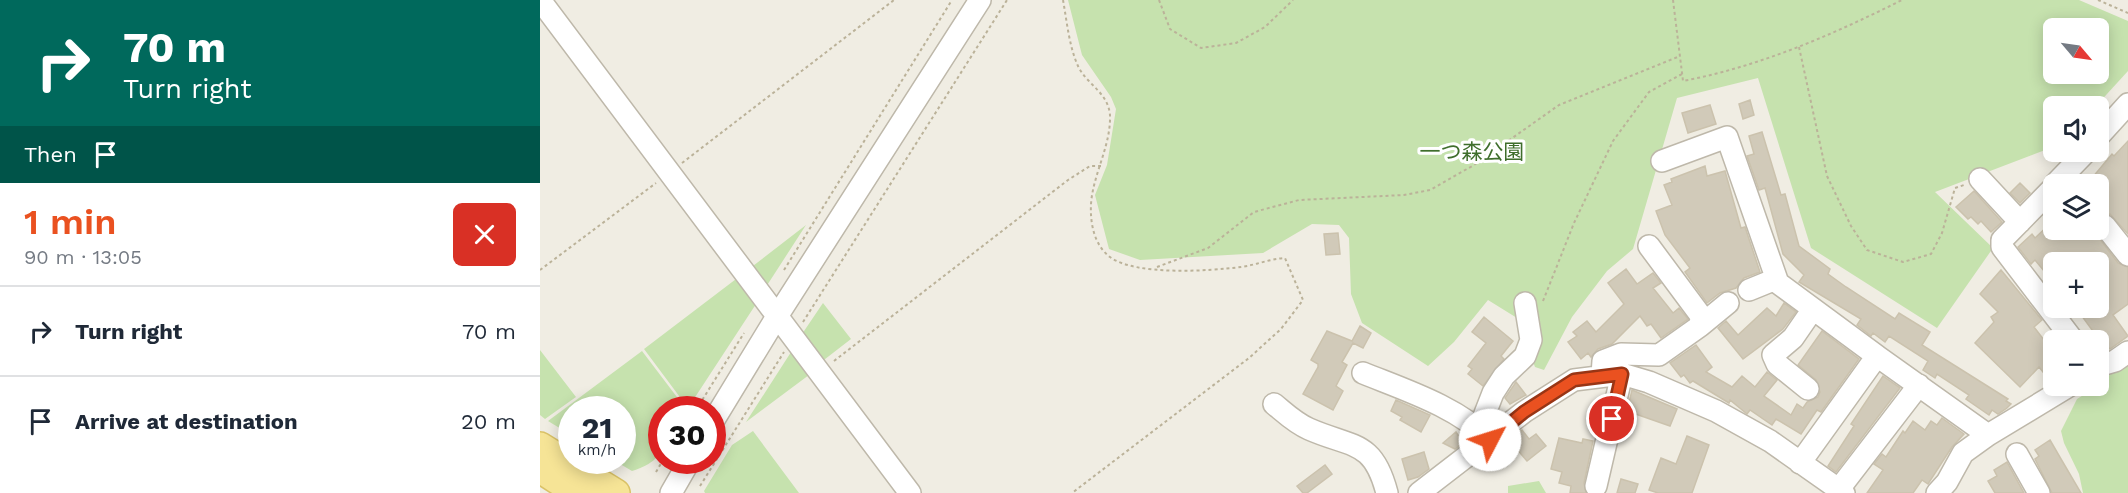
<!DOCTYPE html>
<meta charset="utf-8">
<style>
body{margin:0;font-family:"Work Sans","Noto Sans JP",sans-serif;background:#f2f2f3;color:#1f2937;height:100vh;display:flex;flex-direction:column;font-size:22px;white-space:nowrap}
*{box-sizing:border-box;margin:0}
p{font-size:20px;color:#747a83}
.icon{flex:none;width:33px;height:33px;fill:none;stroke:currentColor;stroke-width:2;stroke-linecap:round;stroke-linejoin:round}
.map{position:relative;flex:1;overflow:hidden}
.details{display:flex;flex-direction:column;background:#fff;width:540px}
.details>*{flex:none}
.hud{background:#00695c;color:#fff;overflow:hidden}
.needle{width:39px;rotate:119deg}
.controls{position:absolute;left:1503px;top:18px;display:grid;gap:12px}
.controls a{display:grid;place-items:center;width:66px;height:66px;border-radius:9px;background:#fff;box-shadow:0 3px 15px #0003;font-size:30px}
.speed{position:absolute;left:18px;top:396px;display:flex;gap:12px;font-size:30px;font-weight:700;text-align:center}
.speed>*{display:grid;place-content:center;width:78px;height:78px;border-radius:50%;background:#fff;box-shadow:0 3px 15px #0003;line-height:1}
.speed small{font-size:15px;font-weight:400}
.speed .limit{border:9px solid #d22;background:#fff;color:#111}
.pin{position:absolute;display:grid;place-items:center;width:51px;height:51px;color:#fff;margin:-26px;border:3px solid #fff;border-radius:50%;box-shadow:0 2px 6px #0007}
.me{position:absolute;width:66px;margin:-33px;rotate:50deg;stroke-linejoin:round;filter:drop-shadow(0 0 4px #0008)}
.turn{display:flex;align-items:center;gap:21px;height:126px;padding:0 24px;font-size:27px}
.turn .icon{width:78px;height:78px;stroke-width:2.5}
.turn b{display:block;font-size:42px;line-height:51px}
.then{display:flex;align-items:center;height:57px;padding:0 24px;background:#0003;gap:12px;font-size:22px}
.round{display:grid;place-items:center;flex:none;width:63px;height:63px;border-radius:9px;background:#f2f2f3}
.overview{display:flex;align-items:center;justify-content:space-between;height:102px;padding:0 24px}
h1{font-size:36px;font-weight:600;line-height:45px;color:#ea5120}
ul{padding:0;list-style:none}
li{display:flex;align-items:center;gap:18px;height:90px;padding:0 24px;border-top:2px solid #e0e1e3}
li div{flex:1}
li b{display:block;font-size:22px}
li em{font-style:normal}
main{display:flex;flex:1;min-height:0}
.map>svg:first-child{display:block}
</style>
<main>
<section class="details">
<div class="hud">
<div class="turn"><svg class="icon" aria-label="right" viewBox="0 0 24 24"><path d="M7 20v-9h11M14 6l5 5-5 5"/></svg><div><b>70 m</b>Turn right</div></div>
<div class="then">Then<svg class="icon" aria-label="arrive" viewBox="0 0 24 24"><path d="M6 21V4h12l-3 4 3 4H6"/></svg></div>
</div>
<div class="overview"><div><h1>1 min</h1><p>90 m · 13:05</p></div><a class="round" style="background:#d93025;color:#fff"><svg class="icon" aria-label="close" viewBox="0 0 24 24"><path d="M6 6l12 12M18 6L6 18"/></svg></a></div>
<ul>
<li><svg class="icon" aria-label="right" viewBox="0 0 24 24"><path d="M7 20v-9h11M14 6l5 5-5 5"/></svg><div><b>Turn right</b></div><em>70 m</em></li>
<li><svg class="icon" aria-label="arrive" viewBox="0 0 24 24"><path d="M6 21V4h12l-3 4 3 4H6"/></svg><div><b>Arrive at destination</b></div><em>20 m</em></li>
</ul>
</section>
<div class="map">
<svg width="1588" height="493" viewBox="0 0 1588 493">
<rect width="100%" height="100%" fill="#f0ede3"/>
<path fill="#c6e2ae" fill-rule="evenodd" d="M528,0H1539L1588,21V71L1556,106H1514L1513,147L1395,192L1453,248L1397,328L1271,248L1218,78L1137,98L1093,249L1067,271L1032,317L1004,370L995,367L977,318L948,300L914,342L888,366L822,323L811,294L809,238L799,225L772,224L723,253L600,260L569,249L555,195L567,165L576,109L571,97L542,55ZM1514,28H1558V74H1514Z
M266,225L224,290L209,269Z
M200,276L218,301L148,408L104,349Z
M283,303L311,339L280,363L260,337Z
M253,349L273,372L206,422Z
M0,350L36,397L5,419L0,415Z
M102,351L146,409L122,410C122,445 130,458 92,471L75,461L82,460V410H32L31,435L8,421Z
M1588,361V493H1543L1539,474L1524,443L1521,431L1537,399L1558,386L1559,383Z
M213,431L259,493H165L164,491L192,445Z
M999,481L1006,493H968V486Z"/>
<path fill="#d1cab9" stroke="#cbc2ad" stroke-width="1.5" d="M1210,100L1214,115L1203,119L1199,104Z
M1170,105L1176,124L1148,133L1142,113Z
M1222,132L1241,195L1245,194L1259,246L1290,269L1288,274L1306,287L1355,319L1359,313L1390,332L1382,345L1468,399L1466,401L1471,404L1467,408L1458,414L1452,410L1449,415L1426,399L1429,395L1397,374L1395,378L1383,370L1388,361L1349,336L1345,342L1333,333L1331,336L1317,325L1321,319L1259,282L1264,275L1243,254L1225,188L1219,190L1207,156L1214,154L1209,136Z
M1588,141V234L1570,214L1558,215V184H1547L1572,154L1574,156Z
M1165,166L1167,176L1185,171L1201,228L1205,227L1220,272L1204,278L1196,288L1180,293L1167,303L1145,272L1150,268L1125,235L1116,211L1132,205L1124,185L1132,182L1131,179Z
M1480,183L1490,193L1480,203L1470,193Z
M1434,191L1462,222L1451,232L1441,221L1438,224L1431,217L1428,219L1416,207Z
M1512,222L1514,230H1553L1578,263L1588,267V304L1573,315L1588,336L1570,349L1566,345L1558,351V338L1536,308H1558V262H1514V283L1495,260L1491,264L1478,247L1492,234L1495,238Z
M798,233L800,254L786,255L784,234Z
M1086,269L1097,284L1113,273L1121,283L1113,288L1133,313L1139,308L1148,319L1121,338L1111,324L1107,326L1100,316L1072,344L1058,349L1051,357L1048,353L1041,359L1028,342L1037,336L1033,332L1047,321L1056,332L1084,304L1068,283Z
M1461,270L1502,320L1494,327L1514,353V380L1511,382L1499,367L1480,387L1435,343L1454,322L1451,317L1458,312L1440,294Z
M1244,303L1256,312L1243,329L1203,359L1178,328L1186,321L1198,335L1227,308L1236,316Z
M944,317L973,341L961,356L964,359L943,386L928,374L932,369L928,366L946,343L932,332Z
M820,326L831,333L823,348L813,343L802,362L807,365L796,386L803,391L793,410L763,394L778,367V364L771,360L787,331L812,341Z
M1282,331L1319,359L1281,412L1277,410L1261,434L1236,419L1232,425L1210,410L1207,414L1190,400L1189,403L1153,381L1150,383L1144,375L1141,377L1130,363L1156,345L1172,367L1166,372L1192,387L1202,376L1215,387L1227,372L1237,380L1224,396L1251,415L1257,404L1263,408L1267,402L1278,397L1280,392L1276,380L1258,365Z
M1343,376L1360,388L1296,472L1288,466L1314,426L1311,424Z
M976,382L986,395L970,404L965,398Z
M1092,390L1137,409L1130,426L1087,411Z
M856,400L890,415L881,432L860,420L862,417L851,411Z
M1402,418L1424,434L1412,447L1388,484L1382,480L1373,493H1327L1343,470L1334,464L1342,454L1346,457L1363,431L1365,433L1373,421L1385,430L1391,421L1397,425Z
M982,430L989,439L996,434L1006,446L987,461L970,441Z
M916,432L923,443L915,449L903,443Z
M1147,436L1169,445L1152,493H1118L1109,490L1121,458L1136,464Z
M1019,438L1042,443L1043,439L1053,441L1044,483L1046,493H1030L1031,486L1019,483L1022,472L1011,469Z
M1510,440L1521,459L1541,493H1512L1495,459L1499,456L1495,450Z
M884,452L889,469L878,477L868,480L862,459Z
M1467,462L1484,493H1455L1448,481L1457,476L1454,470Z
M785,465L792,474L767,493H763L757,486Z
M1081,479L1098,484L1095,493H1077Z"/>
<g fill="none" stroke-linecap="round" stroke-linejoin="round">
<defs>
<path id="minor" d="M0,0L370,493
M1558,137L1588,104
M1122,161L1187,137L1238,283L1337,356L1260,463
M1440,179L1480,222
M1515,184L1546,152
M1514,187L1462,240V247L1533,340
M1565,226L1588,255
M1209,290L1236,279
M1160,326L1188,303
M1337,356L1448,435
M1558,366L1575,361L1588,352
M823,373C865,390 918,407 950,440
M1062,375L1063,361L1081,354L1119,355L1160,326L1161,316L1109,246
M1268,389L1237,364L1233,355L1253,338L1273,309
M734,404C745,413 755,423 769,429C812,448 833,439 847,493
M172,423L236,318L440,0
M939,429L953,393L964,376L985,356L991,340L985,303
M1477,454L1499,493
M1056,486L1082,374
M1299,489L1379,385
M131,493L150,460
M879,493L984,412L1034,380L1082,374L1109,382L1176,411L1230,441L1304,493
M1397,493L1407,482L1423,453L1448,435L1529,386"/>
<path id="major" d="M0,446L76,493
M0,469L37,493"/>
</defs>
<use href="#minor" stroke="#beb8aa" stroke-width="24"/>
<use href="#major" stroke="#dac267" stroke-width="30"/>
<path stroke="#bbb299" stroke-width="2" stroke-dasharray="3 3" stroke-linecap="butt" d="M523,0C527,22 529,46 538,66C547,85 568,92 570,115C571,146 553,174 551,204C550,223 554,245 570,257C595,276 670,271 701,267C716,265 729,259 745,258L763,300L741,329L709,358L532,493
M619,0L630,29L661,48L696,43L725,27L753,0
M1133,0L1143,81C1221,66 1292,35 1362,0
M1558,0L1588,13
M1259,47L1287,176L1311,226L1327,250L1363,262L1391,254L1402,233L1415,188L1424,185
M142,163L354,0
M617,267L668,248L714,212L759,200L864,195L890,190L934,165L1019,105L1140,56
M0,270L116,183
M244,270L412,0
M1003,301L1034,223L1073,141L1109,92L1142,74
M263,322L467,0
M294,361L528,180L550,166H561
M156,410L204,333
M116,472L123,460
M160,486L244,352"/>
<use href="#minor" stroke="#fff" stroke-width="21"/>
<use href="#major" stroke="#f6e496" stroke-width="27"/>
</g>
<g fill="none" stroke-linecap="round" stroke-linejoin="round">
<defs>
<path id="route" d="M950,440L984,412L1034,380L1082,374L1072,419"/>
</defs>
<use href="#route" stroke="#983515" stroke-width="15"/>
<use href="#route" stroke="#ea5120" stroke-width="10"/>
</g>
<g text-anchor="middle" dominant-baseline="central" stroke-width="6" stroke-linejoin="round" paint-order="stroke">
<g font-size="21" fill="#3f6e2c" stroke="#fff">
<text x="932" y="151">一つ森公園</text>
</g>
</g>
</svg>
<div class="controls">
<a><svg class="needle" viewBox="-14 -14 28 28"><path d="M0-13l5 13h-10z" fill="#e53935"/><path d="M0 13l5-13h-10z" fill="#747a83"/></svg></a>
<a><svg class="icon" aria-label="sound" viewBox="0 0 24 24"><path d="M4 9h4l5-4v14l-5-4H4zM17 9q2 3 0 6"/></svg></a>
<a><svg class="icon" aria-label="layers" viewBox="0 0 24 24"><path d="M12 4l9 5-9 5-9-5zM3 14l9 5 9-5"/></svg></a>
<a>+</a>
<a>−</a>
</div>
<div class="speed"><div>21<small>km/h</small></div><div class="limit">30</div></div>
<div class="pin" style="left:1072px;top:419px;background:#d93025"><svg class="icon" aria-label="arrive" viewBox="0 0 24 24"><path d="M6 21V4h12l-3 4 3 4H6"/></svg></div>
<svg class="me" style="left:950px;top:440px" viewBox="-20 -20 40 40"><circle r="19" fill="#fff"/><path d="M0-13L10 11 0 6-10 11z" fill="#ea5120"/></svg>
</div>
</main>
